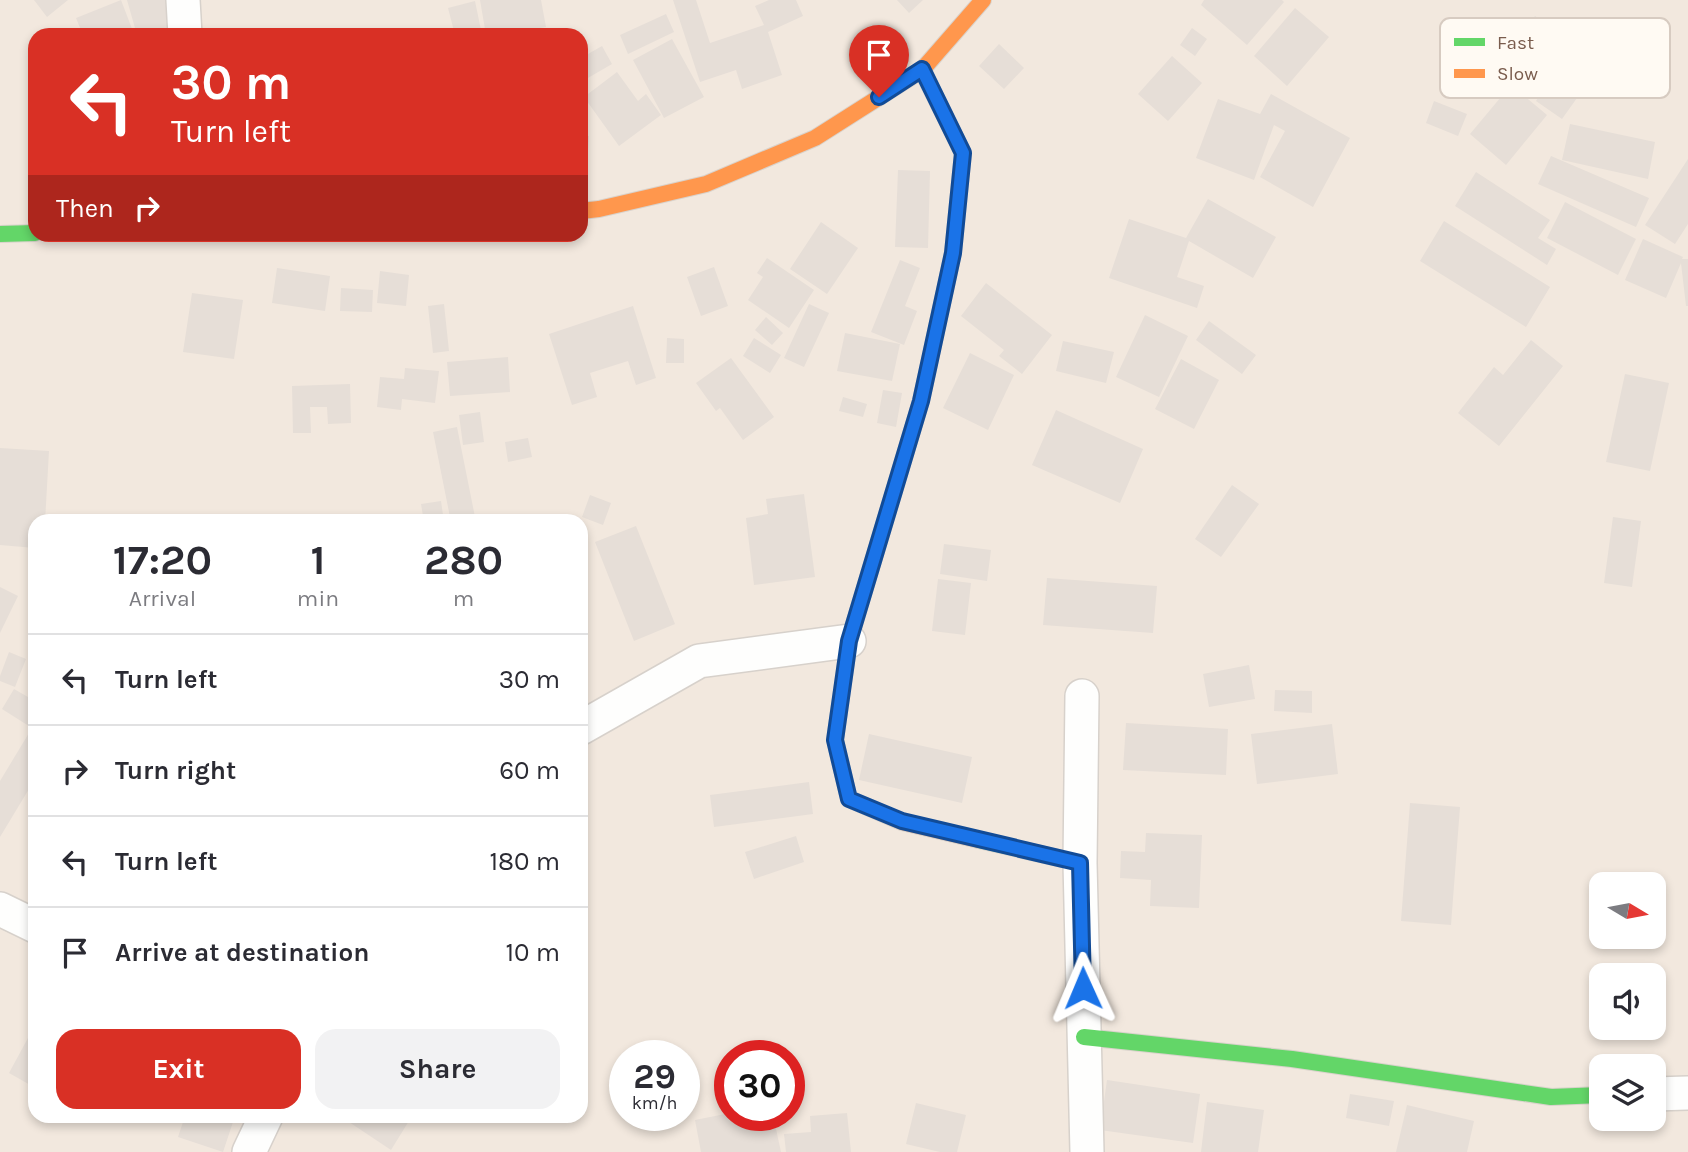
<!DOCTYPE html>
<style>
body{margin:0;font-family:Karla,sans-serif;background:#f2f2f3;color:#2b2b33;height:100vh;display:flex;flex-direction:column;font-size:26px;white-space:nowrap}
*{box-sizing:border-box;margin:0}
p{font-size:23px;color:#7c7c81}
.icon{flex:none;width:38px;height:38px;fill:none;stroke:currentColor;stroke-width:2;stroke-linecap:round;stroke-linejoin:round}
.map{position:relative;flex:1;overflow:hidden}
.details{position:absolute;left:28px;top:514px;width:560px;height:609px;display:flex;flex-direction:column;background:#fff;border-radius:21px;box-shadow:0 4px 10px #0003}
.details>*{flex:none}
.top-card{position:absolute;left:28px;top:28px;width:560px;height:214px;border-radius:21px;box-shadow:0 4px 10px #0003;background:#d93025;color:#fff;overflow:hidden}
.needle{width:46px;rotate:100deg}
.buttons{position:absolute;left:1589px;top:872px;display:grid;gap:14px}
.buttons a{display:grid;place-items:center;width:77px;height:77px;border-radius:14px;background:#fff;box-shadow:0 4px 10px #0003;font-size:35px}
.speed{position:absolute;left:609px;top:1040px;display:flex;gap:14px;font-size:35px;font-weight:700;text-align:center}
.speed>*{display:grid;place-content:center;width:91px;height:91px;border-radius:50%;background:#fff;box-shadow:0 4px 10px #0003;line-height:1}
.speed small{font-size:18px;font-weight:400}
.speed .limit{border:10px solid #d22;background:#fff;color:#111}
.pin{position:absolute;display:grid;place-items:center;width:60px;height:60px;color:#fff;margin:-72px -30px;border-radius:50% 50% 50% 0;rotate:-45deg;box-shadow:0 0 7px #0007}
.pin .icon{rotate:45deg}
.me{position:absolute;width:77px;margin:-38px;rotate:359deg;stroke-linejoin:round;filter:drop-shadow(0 0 5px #0008)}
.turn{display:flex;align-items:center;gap:24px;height:147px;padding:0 28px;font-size:32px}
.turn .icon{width:91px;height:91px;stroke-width:2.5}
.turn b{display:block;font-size:49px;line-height:60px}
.then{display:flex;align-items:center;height:66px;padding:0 28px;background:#0003;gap:14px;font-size:26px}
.eta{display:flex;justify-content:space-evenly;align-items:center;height:119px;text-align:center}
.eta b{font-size:42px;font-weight:700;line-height:49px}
.cta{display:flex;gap:14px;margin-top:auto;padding:14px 28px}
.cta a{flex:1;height:80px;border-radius:21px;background:#d93025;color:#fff;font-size:28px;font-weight:700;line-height:80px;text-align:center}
.cta a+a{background:#f2f2f3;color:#2b2b33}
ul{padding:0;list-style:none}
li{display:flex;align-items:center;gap:21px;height:91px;padding:0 28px;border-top:2px solid #e1e1e2}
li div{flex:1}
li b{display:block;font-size:26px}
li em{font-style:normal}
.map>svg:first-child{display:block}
</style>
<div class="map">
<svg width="1688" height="1152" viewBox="0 0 1688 1152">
<rect width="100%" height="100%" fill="#f9f5f0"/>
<path fill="#f2e8de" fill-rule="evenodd" d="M0,0H1688V1152H0ZM35,35H581V234H35ZM35,522H581V1116H35ZM1601,884H1654V936H1601ZM1601,975H1654V1027H1601ZM625,1055H684V1115H625ZM730,1055H789V1115H730ZM1601,1066H1654V1118H1601Z"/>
<path fill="#e6ded7" d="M34,0H68L47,17Z
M121,0L134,34L83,35L76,18Z
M127,0H165L173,28L148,35H137Z
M480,0H541L546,27L499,35H486Z
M673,0H696L710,43L764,25L755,6L769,0H796L803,16L768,32L782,75L742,89L736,70L700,82Z
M897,0H923L909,13Z
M1204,0H1282L1284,2L1247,45L1201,5Z
M475,1L482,35H455L448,8Z
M1295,8L1329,37L1287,86L1254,56Z
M666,14L674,32L628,54L620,35Z
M1535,16L1602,63L1562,119L1536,101L1546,86L1507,57Z
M1192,28L1207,39L1195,56L1180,45Z
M672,39L704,97L664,118L633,60Z
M999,44L1024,68L1004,89L979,66Z
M602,46L612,64L581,82V58Z
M1172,56L1202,83L1168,121L1138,94Z
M617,72L638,101L646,94L661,115L619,146L584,97Z
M1511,85L1547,115L1506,165L1470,134Z
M1271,94L1350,138L1313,207L1260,177L1285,131L1274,125L1254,180L1196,158L1218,99L1260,114Z
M1434,101L1467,114L1458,136L1426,123Z
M1570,124L1655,142L1648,179L1562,160Z
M581,136H589L587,165H581Z
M1551,156L1649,198L1636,227L1538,184Z
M1688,159V224L1675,244L1645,225Z
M898,170L930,171L928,248L895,247Z
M1476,172L1550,220L1538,238L1556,249L1547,265L1455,206Z
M1208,199L1276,237L1253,278L1189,241L1177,277L1204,286L1197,308L1109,278L1129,219L1186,238Z
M1565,202L1636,239L1618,275L1547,238Z
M1444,221L1550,287L1526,327L1420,261Z
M821,222L858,248L827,294L790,269Z
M1643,239L1683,257L1682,259H1688V306H1686L1681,263L1666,298L1625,280Z
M767,258L814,290L789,328L748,300L763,277L757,273Z
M900,260L920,268L905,306L917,311L904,345L871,332Z
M714,267L728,306L701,316L687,277Z
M277,268L330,276L325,311L272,303Z
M380,271L409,275L406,306L377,303Z
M986,283L1052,335L1022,374L999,356L1004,350L961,316Z
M341,288L373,290L372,312L340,311Z
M192,293L243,300L234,359L183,352Z
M444,304L449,351L433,353L428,306Z
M809,304L829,313L804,367L784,358Z
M633,306L656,378L636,385L628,361L590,373L597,397L572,405L549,334Z
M1145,315L1188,336L1159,397L1116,377Z
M766,317L783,333L772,345L755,330Z
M1209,321L1256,355L1242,374L1196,340Z
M845,333L900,344L892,381L837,371Z
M667,338L684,339V363H666Z
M754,338L781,355L770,373L743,356Z
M1531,340L1563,366L1499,446L1458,413L1494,367L1503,375Z
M1063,341L1114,352L1106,383L1056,371Z
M970,353L1014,375L988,430L943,408Z
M508,357L510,392L450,396L447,362Z
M731,358L774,417L743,440L720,408L716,411L696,383Z
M1181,359L1219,380L1194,429L1155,409Z
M405,368L439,371L435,403L402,399L401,410L377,407L380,377L404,379Z
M1625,374L1669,383L1650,471L1606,462Z
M350,384L351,423L328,424L327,407H310L311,433H293L292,386Z
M883,390L902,393L896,427L877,423Z
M843,397L867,404L863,417L839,411Z
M1056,410L1143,449L1120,503L1032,465Z
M480,412L484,442L463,445L459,415Z
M457,427L476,522H451L433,432Z
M528,438L532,457L508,462L505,442Z
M0,448L49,451L45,522H35V548L0,545Z
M1232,485L1259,504L1221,557L1195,539Z
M804,494L815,577L754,585L746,518L768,514L766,499Z
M590,495L611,503L603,525L582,517Z
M441,501L444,522H424L421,504Z
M1613,517L1641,521L1632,587L1604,583Z
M636,526L675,624L634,641L595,542Z
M944,544L991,550L987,581L940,574Z
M1047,578L1157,586L1153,633L1043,625Z
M938,579L971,583L965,635L932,631Z
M0,587L18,596L0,633Z
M9,652L26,659L15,687L0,681V676Z
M1249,665L1255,699L1209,707L1203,674Z
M14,689L35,701V779L0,837V781L32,728L2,709Z
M1275,690L1312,691V713L1274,711Z
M1126,723L1228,729L1226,775L1123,770Z
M1332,724L1338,774L1257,784L1251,734Z
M869,734L972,757L962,803L859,780Z
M809,782L813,814L714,827L710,795Z
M1410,803L1460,807L1451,925L1401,921Z
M1146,833L1202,835L1199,908L1150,906L1151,880L1120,878L1121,851L1145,852Z
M796,836L804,862L754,879L745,852Z
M35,1025V1080L32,1086L9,1073Z
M1107,1080L1200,1094L1193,1143L1100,1130Z
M1350,1094L1394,1101L1389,1126L1346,1118Z
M1207,1102L1264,1110L1258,1152H1201Z
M916,1103L966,1115L957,1152H940L906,1144Z
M1407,1105L1474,1121L1467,1152H1396Z
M730,1113V1115H773L781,1152H701L695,1120Z
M847,1113L851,1152H786L784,1134L811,1132L810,1116Z
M185,1116H235L223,1152L178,1137Z
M340,1116H412L391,1150Z"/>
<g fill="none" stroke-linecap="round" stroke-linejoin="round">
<defs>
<path id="street" d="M183,0L185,35
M1082,696L1080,863L1087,1152
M581,728L699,661L849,641
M0,909L35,926
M1654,1094L1688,1093
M249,1152L266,1116"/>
<path id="fast" d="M0,234L35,233
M921,401L953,253L963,153L922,70
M979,840L1080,863
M1084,1037L1292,1059L1551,1097L1601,1095"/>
<path id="slow" d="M581,211L599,209L706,184L815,138L922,70L983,0
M921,401L849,641L835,740L849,799L902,822L979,840"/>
</defs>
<use href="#street" stroke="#d7d1cb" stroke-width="36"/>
<use href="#fast" stroke="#d9d2cb" stroke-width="18"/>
<use href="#slow" stroke="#d9d2cb" stroke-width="18"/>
<use href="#street" stroke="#fefefd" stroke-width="33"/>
<use href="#fast" stroke="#63d668" stroke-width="16"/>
<use href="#slow" stroke="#ff974d" stroke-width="16"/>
</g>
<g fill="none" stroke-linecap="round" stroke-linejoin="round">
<defs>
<path id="route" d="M879,97L922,69L963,153L953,253L921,401L849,641L835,740L849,799L902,821L1080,863L1083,988"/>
</defs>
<use href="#route" stroke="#114b97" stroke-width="18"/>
<use href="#route" stroke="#1a73e8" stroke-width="12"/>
</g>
<rect x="1440" y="18" width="230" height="80" rx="10" fill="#fffaf3" stroke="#d7cbc1" stroke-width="2"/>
<rect x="1454" y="38" width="31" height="8" fill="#63d668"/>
<rect x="1454" y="69" width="31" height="9" fill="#ff974d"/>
<g font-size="19" fill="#7a5c4d">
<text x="1497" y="49">Fast</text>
<text x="1497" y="80">Slow</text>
</g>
</svg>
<div class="buttons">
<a><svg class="needle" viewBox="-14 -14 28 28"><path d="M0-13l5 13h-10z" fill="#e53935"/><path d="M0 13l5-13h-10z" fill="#7c7c81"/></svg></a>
<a><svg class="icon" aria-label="sound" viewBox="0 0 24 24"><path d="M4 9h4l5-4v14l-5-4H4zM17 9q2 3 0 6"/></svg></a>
<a><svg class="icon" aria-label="layers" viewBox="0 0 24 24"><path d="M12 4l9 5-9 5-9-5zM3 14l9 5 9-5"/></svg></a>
</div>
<div class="speed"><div>29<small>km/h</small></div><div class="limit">30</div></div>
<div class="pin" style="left:879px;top:97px;background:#d93025"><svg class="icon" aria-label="arrive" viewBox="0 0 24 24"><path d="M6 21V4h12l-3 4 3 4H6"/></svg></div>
<svg class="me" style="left:1083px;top:988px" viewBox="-20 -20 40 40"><path d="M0-17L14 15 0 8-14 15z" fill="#1a73e8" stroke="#fff" stroke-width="4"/></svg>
<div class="top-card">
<div class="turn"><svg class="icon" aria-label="left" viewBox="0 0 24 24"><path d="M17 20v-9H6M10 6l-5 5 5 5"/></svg><div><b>30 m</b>Turn left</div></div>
<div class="then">Then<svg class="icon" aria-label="right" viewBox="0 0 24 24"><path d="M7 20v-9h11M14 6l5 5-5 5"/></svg></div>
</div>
<section class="details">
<div class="eta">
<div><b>17:20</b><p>Arrival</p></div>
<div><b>1</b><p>min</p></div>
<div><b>280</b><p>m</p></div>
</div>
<ul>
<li><svg class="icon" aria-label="left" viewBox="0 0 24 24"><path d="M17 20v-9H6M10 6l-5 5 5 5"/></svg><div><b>Turn left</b></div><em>30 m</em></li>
<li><svg class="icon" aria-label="right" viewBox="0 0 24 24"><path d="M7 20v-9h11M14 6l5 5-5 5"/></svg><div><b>Turn right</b></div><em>60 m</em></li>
<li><svg class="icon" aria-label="left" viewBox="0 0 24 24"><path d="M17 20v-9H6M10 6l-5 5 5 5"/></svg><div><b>Turn left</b></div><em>180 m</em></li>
<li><svg class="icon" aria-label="arrive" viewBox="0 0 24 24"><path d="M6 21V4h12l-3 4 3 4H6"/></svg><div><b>Arrive at destination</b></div><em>10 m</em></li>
</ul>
<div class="cta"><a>Exit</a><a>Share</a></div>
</section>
</div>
